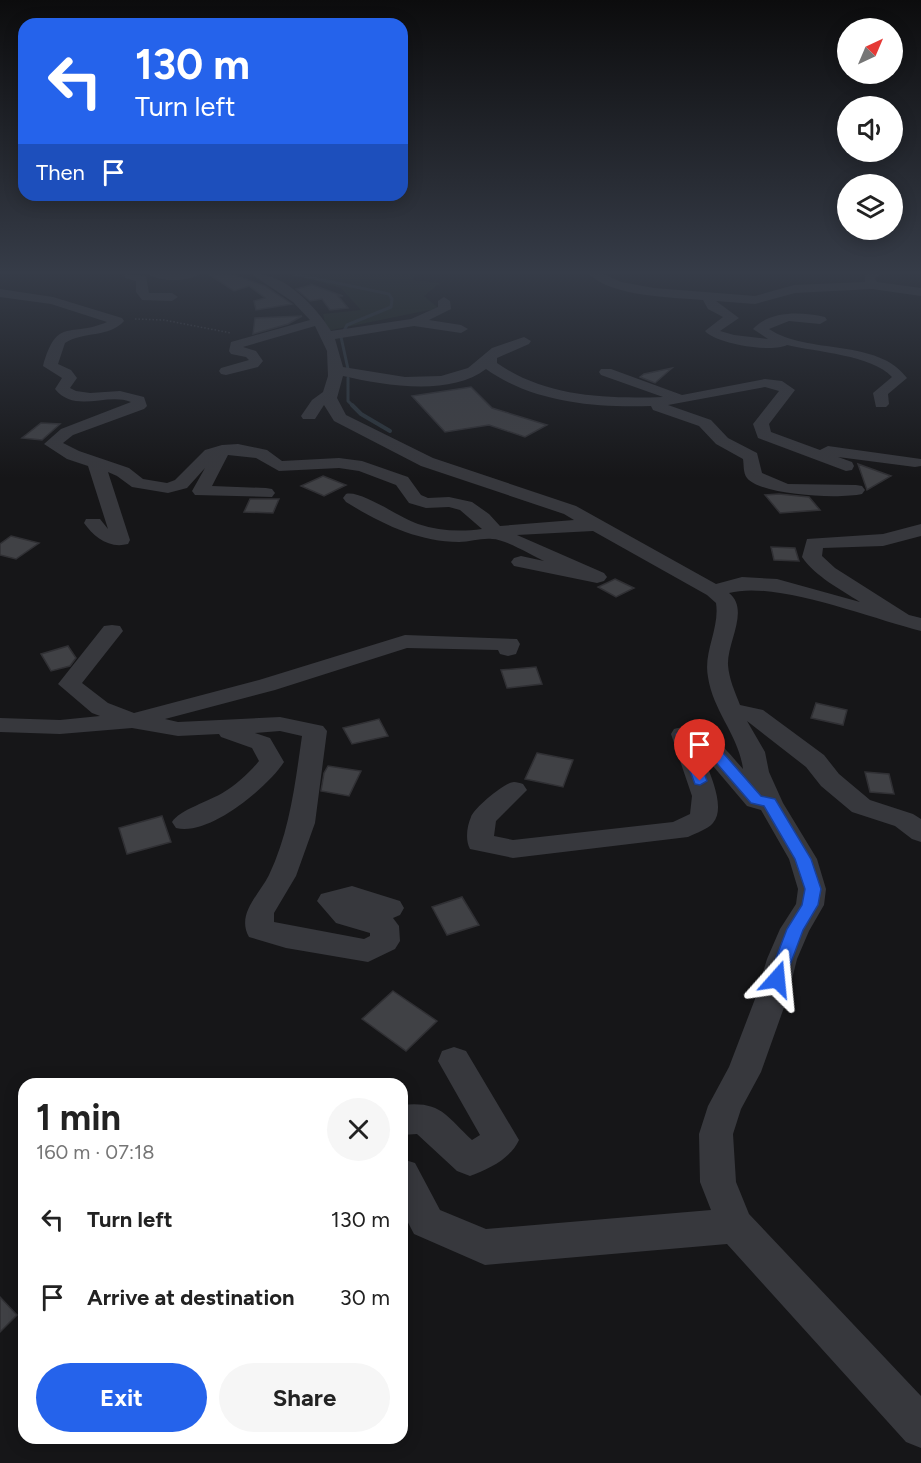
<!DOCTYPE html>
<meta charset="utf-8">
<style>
body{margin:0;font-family:Figtree,sans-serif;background:#f6f6f6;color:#222;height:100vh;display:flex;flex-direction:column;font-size:22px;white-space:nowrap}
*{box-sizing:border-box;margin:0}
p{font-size:20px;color:#767676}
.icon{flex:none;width:33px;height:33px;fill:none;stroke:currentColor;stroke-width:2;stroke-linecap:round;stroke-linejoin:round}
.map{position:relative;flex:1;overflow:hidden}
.side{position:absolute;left:18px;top:1078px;width:390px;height:366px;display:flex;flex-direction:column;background:#fff;border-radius:18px;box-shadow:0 3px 15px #0003}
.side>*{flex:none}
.hud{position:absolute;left:18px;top:18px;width:390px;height:183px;border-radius:18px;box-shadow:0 3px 15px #0003;background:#2563eb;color:#fff;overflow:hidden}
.needle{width:39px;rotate:44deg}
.tools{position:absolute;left:837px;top:18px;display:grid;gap:12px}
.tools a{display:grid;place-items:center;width:66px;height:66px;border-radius:50%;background:#fff;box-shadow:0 3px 15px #0003;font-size:30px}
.pin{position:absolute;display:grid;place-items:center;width:51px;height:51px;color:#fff;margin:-62px -26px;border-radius:50% 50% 50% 0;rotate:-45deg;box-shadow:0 0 6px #0007}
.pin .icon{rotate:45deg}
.me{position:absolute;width:66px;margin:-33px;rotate:18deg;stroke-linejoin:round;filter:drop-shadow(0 0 4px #0008)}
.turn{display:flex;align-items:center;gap:21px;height:126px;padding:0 18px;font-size:27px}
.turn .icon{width:78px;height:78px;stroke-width:2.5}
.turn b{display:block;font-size:42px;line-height:51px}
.then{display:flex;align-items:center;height:57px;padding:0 18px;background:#0003;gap:12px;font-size:22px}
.round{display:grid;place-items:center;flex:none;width:63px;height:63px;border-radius:32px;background:#f6f6f6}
.head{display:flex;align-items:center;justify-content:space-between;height:102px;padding:0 18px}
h1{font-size:36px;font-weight:700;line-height:45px}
.cta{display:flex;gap:12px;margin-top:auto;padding:12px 18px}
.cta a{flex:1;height:69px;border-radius:36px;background:#2563eb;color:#fff;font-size:24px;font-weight:700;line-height:69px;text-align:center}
.cta a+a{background:#f6f6f6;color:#222}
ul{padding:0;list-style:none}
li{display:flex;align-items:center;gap:18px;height:78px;padding:0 18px}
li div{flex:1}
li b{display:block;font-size:22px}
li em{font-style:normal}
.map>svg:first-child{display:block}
</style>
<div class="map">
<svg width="921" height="1463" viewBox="0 0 921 1463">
<rect width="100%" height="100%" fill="#161618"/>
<path fill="#1e261f" d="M320,274H417L412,280L440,283L424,296L442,311L429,310L327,331L323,314L361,310L341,288L304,277Z"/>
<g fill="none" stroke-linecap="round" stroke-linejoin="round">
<path stroke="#2c353c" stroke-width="3" d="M294,274L389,294L392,299L391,307L347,325L344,331
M341,337L348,369
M348,378V401L353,406"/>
<path stroke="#2c353c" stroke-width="4" d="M352,405L361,414L390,431"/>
</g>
<path fill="#404145" stroke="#303034" stroke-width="1.5" d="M208,274H232L265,286L292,304L256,310L254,301L265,298L249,286L234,291Z
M310,284L343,296H338L348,308L330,310L322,299L310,301L296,289L311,285Z
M302,316L288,324L253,334L255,318Z
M672,368L655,383L640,377L644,374Z
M471,387L492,408L547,425L525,437L489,425L445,432L412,396Z
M41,423L60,424L42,440L22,438Z
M858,464L891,476L867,490Z
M323,476L346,485L324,496L301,486Z
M779,494L809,497L820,510L780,513L765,495Z
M250,499H279L273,513L244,512Z
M11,536L39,543L16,559L0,555V544Z
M771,547L795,548L799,561L774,560Z
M615,579L634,588L616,597L598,587Z
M68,646L76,658L70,666L51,671L41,654Z
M536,667L542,684L507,688L501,670Z
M816,703L847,710L843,725L811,718Z
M379,719L388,736L352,744L343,728Z
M537,753L573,760L563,787L525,779Z
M328,766L361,771L349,796L321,791L324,773Z
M865,772L889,774L894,794L870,792Z
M162,816L171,842L127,854L119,828Z
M462,897L479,925L447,935L432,907Z
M393,991L437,1021L406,1051L362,1019Z
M0,1297L17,1315L0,1332Z"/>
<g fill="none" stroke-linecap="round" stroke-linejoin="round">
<path stroke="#3d3f44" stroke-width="1.5" stroke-dasharray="1.5 2" stroke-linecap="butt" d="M135,319L164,320L231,333"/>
<path fill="#37383d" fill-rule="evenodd" d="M124,274L146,276L149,293H172L178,297L172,301L142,300L136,292V281L125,278Z
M149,274H199C189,282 159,282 149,274Z
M251,274C283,271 316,307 331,331L411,319L438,307V301L444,297L450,301L451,309L429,320L461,325L468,329L461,333L414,326L335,339L343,367L405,377L441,376L468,368L492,348L524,337L531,341L529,344L497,358V363C545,397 606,399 663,397L601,375L599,372L601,369H611L682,395L765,379L782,381L795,390L769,424L771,432L820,450L828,446L921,459V466L915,467L838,457L852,462L854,466L852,470L846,471L758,438L753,424L779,391L765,387L668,405L711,420L728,438L757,453L762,473L788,484L856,485L862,486L865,490L862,494C840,499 762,496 747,478C743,473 744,465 743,459L716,444L699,426L653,410L651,406C595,408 532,402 486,369C450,397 383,385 343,376L337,398L346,415L433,458L576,506L716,584L742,577L777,579L860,602C840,589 816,577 802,557L807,539L883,534L921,524V536L883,546L823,548L822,556L835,568L909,615L921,618V631C872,619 775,580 729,593C750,610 727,642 728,665C729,679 735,692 740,705L763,710L824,755L839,774L870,800L913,814L921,819V842L912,839L895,826L852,812L821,786L806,767L747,721L765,752L769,772L783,803L817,859L826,889L824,905L809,931L797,959L787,999L761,1072L741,1109L733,1134L736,1182L749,1214L921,1396V1448L906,1442L727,1244L485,1265L414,1234L402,1211V1159L415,1163L440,1210L486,1229L711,1210L700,1182L699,1134L708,1106L729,1067L755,999L767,959L780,929L796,904L798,889L789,859L761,810L747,806L702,753C708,770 727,807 713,823C708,829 696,833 688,837L513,858L470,849C465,840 467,826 471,817C474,808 505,782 514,782C517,782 520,783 523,784L527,790L496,821L494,836L513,840L673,822L690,814L692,796L671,734L674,729C706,721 725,749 743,769C739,736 713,711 708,677C703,652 720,628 716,603L707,595L593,531L517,535L604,573L607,577L604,581L597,583L514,566L511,562L514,558L521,556L544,561C531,555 505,539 492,539C481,538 470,542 459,542C418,542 380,523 346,502L343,498L346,494C361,490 400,518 418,524C439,531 460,532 482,529L460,510L449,507L426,508L409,503L396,485L359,471L339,468L279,471L256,458L228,455L212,486L266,488L272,489L275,493L272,497L195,495L192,491L205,468L187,488L168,493L132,487L117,476L108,472L130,540L128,544C109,549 94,537 84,523L86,519H100L108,529L88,466L67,459L44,444L61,429L131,402C107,392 75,414 55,389L62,378L43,366C57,316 70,338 107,322L51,304L0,297V289L53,297L122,318L124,321C109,338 83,331 65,343L58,364L71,370L77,378L70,388L76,391L90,393L120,391L144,397L147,406L144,409L73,435L63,443L79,451L129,468L143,479L167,483L175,480L205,450L222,445L238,444L267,450L282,461L339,458L362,461L408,477L421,495L428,498L449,497L472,502L489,514L500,526L574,520L564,514L421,466L334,421L324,405L315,419H303L301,416L312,400L323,392L328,376L327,351L315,326L243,347L256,351L263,361L258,367L226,375L221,374L219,371L221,368L249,360L246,357L231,354L229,351L231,342L310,320L293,302Z
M589,274H604L621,282L654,288L755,296L794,285L865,282V274H881L875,278L877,282L921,288V296L872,289L795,293L755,304L716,301L739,318L720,331L734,335L768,339L753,329C771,310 802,312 825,317L827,320L820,324L789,321L769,329C808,355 878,338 907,378L888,394L889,404L886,407H876L873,393L892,377C872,355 816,352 787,345C773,353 716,344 705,331L723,317L708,309L703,300C671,297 612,297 589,274Z
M112,625L120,626L123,631L82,683L108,703L134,713L259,680L405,635L517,639L520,644L516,654L508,656L500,654L498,650L407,648L275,690L165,719L178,722L280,717L323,726L327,731L315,823L296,876L274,913V922L364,939L370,936V933L336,923L317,901L321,894L352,886L400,901L404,908L400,915L393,918L399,926L400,941L395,949L368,962L286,948L249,937C236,914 259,895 269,875C290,831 295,784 302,736L280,731L255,733L270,738L284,762C267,788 208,837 176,828L172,822C179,810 210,801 224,792C237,784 249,773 259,761L252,748L221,737L219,734L178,736L132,728L60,734L0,732V718L60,720L100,716L92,713L58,684L104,626Z
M454,1047L466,1051L519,1140C511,1158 489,1169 470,1176L457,1171L417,1134L402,1135V1105C441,1101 445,1115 472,1140L480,1135L438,1061L442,1051Z"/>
</g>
<linearGradient id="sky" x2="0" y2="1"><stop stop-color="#0c0c0d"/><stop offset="0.57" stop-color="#363c48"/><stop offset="1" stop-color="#363c48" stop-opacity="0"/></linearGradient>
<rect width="921" height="478" fill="url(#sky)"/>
<path fill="#2563eb" stroke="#184099" stroke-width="1.5" d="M683,729L710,738L761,796L775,799L811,859L821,889L818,905L803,930L783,984L777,986L771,984L768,979L787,929L802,905L805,889L795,859L764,806L751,803L700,744L693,742L707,781L700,785L695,784L676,734Z"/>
</svg>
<div class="tools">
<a><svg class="needle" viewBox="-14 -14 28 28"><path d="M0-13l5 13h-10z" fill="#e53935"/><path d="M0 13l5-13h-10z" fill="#767676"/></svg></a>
<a><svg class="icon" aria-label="sound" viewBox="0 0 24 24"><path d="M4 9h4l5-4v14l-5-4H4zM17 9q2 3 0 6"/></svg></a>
<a><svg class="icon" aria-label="layers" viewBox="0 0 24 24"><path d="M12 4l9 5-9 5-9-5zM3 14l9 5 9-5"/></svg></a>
</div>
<div class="pin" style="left:700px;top:781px;background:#d93025"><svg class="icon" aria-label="arrive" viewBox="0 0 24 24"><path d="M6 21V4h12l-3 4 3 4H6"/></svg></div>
<svg class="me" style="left:777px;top:979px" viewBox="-20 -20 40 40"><path d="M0-17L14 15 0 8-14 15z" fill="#2563eb" stroke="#fff" stroke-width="4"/></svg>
<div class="hud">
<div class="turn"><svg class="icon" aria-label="left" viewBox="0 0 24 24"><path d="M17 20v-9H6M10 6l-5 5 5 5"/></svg><div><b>130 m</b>Turn left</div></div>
<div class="then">Then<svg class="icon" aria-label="arrive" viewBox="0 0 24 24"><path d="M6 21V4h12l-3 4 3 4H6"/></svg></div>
</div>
<section class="side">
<div class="head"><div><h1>1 min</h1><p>160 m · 07:18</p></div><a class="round"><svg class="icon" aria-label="close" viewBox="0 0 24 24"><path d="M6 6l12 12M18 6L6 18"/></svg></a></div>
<ul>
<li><svg class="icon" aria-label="left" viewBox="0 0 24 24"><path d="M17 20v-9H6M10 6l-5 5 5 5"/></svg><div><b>Turn left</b></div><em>130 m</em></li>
<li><svg class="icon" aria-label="arrive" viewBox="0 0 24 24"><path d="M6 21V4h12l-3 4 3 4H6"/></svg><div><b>Arrive at destination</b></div><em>30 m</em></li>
</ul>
<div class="cta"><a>Exit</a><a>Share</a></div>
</section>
</div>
